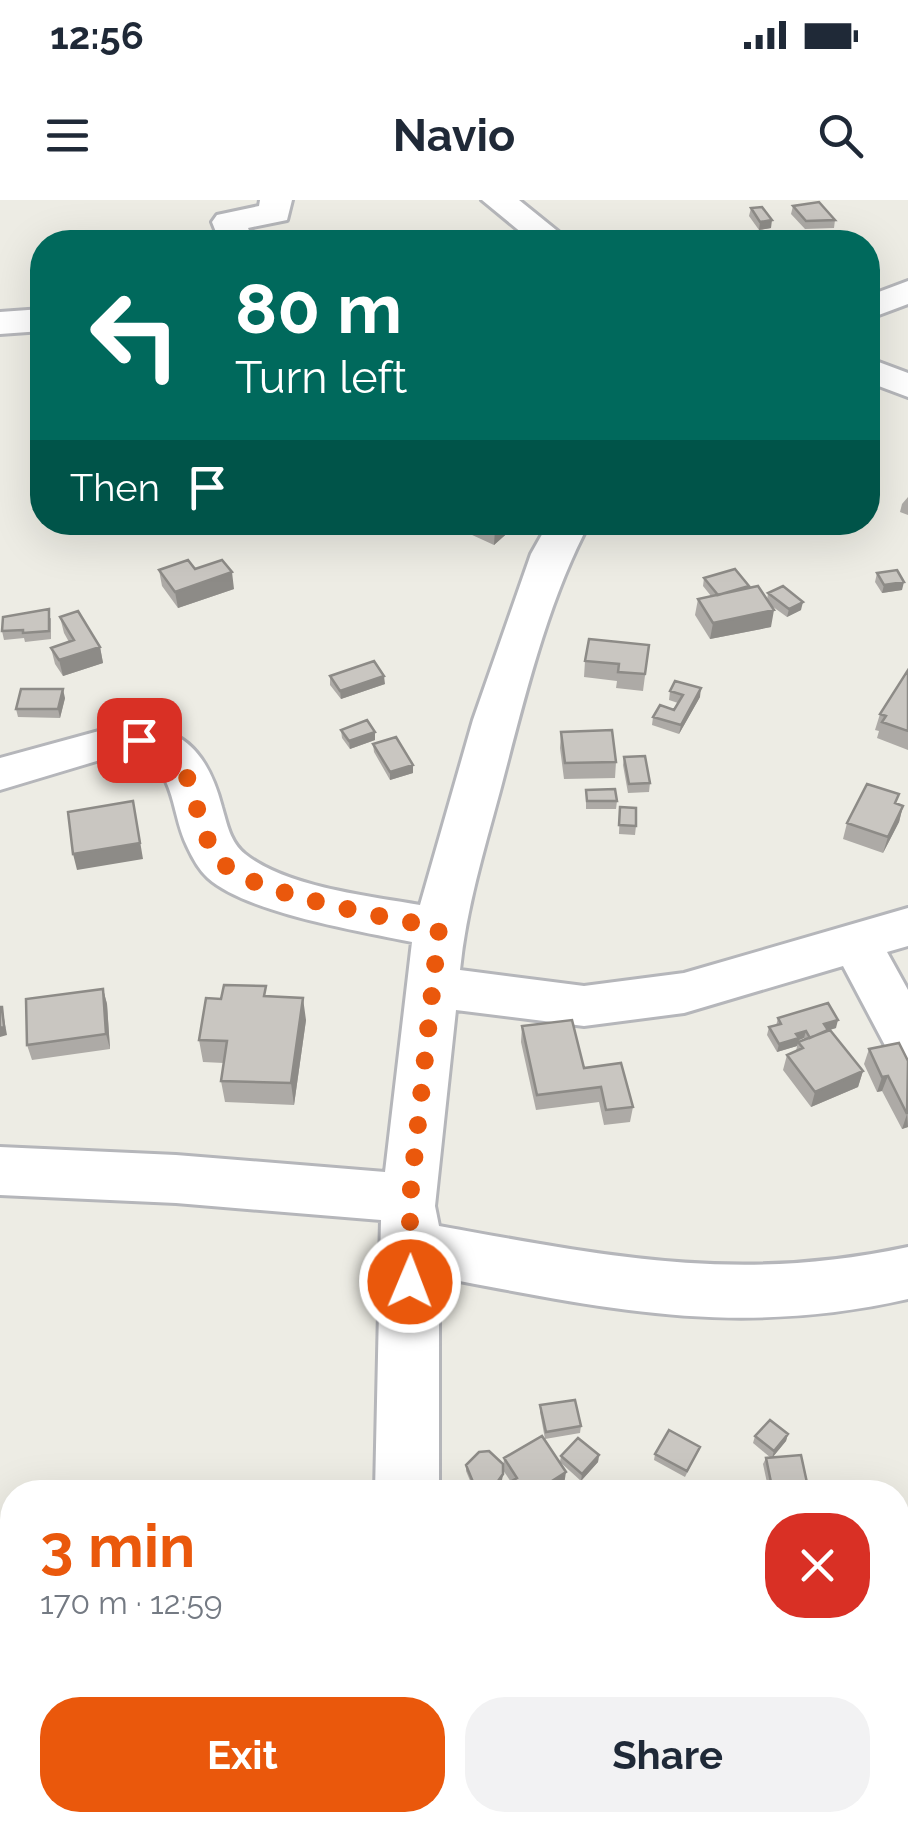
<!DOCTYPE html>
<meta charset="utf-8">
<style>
body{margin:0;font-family:Raleway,sans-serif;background:#f2f2f3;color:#1f2937;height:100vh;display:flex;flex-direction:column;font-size:38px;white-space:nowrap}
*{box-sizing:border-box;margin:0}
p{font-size:32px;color:#747a83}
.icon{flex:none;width:55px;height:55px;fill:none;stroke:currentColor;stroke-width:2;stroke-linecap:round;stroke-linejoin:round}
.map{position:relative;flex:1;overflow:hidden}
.side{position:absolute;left:0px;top:1280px;width:910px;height:352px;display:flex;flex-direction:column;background:#fff;border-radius:40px 40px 0 0;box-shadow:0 10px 40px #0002}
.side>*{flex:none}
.hud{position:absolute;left:30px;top:30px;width:850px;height:305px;border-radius:40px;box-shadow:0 10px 40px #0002;background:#00695c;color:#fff;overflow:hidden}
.pin{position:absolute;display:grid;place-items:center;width:85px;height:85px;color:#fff;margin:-42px;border-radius:20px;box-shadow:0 5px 15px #0006}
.me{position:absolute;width:110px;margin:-55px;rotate:1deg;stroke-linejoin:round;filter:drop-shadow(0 0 8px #0008)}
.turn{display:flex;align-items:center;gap:35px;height:210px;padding:0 40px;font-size:45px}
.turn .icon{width:130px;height:130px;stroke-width:2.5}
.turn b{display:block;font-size:70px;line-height:85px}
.then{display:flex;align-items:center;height:95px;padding:0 40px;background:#0003;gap:20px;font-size:38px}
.round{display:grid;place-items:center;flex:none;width:105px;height:105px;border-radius:40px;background:#f2f2f3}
.head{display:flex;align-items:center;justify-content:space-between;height:170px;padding:0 40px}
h1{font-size:60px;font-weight:700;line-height:75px;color:#ea580c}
.primary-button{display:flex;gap:20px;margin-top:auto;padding:20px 40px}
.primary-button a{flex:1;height:115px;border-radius:40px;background:#ea580c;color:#fff;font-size:40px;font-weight:700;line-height:115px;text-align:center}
.primary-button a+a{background:#f2f2f3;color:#1f2937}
.status{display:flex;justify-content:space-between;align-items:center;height:70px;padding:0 50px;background:#fff;direction:ltr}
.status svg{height:28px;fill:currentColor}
header{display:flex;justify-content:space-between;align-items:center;height:130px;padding:0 40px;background:#fff;font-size:45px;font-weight:700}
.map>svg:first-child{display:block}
</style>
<div class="status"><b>12:56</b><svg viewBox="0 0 49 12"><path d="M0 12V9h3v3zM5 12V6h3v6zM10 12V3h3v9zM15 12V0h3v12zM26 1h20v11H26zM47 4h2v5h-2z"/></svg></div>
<header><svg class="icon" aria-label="menu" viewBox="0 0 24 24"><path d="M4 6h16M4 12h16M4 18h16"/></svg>Navio<svg class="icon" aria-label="search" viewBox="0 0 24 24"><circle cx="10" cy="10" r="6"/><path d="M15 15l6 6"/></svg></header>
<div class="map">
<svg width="908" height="1632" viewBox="0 0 908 1632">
<rect width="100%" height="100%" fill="#edece4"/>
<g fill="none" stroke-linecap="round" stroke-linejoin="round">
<defs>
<path id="minor" d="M260,0H292L287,20L248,28L254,42H220L212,22L217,15L259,6Z
M482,0H519L571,42H533Z
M908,81V104L868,119V96Z
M42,109V131L0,134V112Z
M868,158L908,173V197L868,182Z
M549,322H590C547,401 523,504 500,591C484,650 466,709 460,770L584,786L684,773L908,708V746L887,752L908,790V859L889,853L843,766L684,813L584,826L456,810L435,1006L439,1026C606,1056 738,1084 908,1047V1099C737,1138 606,1109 439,1077V1292H375L381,1020L176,1003L0,995V947L176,955L385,972L412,742C360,731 247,713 208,678C199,670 192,657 187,646C172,615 176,580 147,557L100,560L0,590V558L121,525C180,523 207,550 222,607C227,624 230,642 245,654C286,687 369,696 420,705L473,520L531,354Z
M462,1620H534L539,1632H467Z"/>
</defs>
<use href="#minor" stroke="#b5b6ba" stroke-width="6"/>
<use href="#minor" fill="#fff" fill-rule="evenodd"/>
</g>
<path fill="#adaaa6" d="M793,6L835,20L834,28L805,29L791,14Z
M751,8L771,28L759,30L749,16Z
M908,297V315L900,312L902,304Z
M470,322H520L494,345L470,334Z
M195,369L234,389L178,408L162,386L159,370Z
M877,373L902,390L882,393L875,382Z
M704,378L749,388L767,400L768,393L801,410L787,417L769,404L771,427L710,439L695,415L698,399L711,396L703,386Z
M60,417L100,447L103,463L63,476L55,464L51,448L69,442L64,433Z
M51,418V439L25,442L24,438L4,440L2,431Z
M649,445L643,491L616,488L617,481L584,477L585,461Z
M908,470V550L877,538L879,531L875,530L880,514Z
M330,476L385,484L341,499L330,485Z
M670,491L700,497L679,534L652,525L653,517L674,510L678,503L669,500Z
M65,498L60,518L18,517L16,509Z
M341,530L375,532V540L350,549L342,538Z
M561,532L616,562L615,578L564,579L560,548Z
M373,544L413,573L390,580L374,552Z
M624,557L650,583L649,592L628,593L623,565Z
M586,590L617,601L616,609H586Z
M903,606L899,622L883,653L843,639L847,623Z
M620,607L636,626L635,635L619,634Z
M103,789L107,804L110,849L32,860L27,845Z
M267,797L306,820L294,905L225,902L221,881L224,863L203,862L199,840L221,799Z
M778,818L836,828L830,830L863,871L858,887L811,907L783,870L787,855L796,851L798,842L804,840V838L799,840L797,846L777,852L767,835L769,827L776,826Z
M522,826L584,868L633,907L630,922L604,925L599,902L536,910L521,842Z
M869,849L908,861V927L902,929L882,891L877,892L864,864Z
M540,1205L581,1226L580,1233L545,1239L540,1212Z
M788,1234L786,1241L772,1258L809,1292H769L763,1264L766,1258H771L753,1243L755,1236Z
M700,1247L685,1277L654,1260L655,1254Z
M599,1255L598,1262L581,1281L560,1262L561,1256Z
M504,1258L564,1285L551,1292H500V1288L511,1282L503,1270Z
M503,1264L502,1280L498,1288L481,1292L473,1288L466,1271V1265Z"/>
<path fill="#8d8b87" d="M772,20L771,28L759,30L760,22Z
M502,322H520L494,345L495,329Z
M232,372L234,389L178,408L175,392Z
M904,382L902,390L882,393L884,385Z
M803,402L801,410L787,417L789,409Z
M774,410L771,427L710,439L713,423Z
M100,447L103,463L63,476L59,460Z
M384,476L385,484L341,499L340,491Z
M701,488L700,497L679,534L681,525Z
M63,489L65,498L60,518L58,509Z
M375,532V540L350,549L349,541Z
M413,565V573L390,580V572Z
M903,606L899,622L883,653L888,637Z
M136,617L143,659L77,670L73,654Z
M103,789L107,804L110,849L106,834Z
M303,798L306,820L294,905L291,883Z
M2,807L7,835L0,837V828Z
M838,820L836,828L822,832L824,824Z
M806,831L804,838L799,840L797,846L777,852L779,844L796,834Z
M863,871L858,887L811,907L815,892Z
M888,876L882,891L877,892L882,877Z
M907,914L908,927L902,929Z
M788,1234L786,1241L772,1258L774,1251Z
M599,1255L598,1262L581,1281L582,1274Z
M566,1272L564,1285L551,1292H543L544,1286Z
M503,1274L502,1280L498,1288L481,1292V1286Z
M219,1620H224L221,1632H216Z"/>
<path fill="#c9c6c1" stroke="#8d8b87" stroke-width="2.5" d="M819,2L835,20L806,21L793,6Z
M762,7L772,20L760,22L751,8Z
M481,322H502L495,329Z
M188,360L195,369L222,360L232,372L175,392L159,370Z
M735,369L749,386L718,395L704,378Z
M897,370L904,382L884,385L877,373Z
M758,386L774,410L713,423L698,399Z
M783,386L803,402L789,409L768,393Z
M49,409V431L23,433V430L2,431L3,417Z
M78,411L100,447L59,460L51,448L74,440L60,417Z
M589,439L649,445L645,474L618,472L619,464L585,461Z
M374,461L384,476L340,491L330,476Z
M908,470V531L882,522L886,516L880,514Z
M675,481L701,488L681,525L653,517L660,505L674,510L683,495L670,491Z
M21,489H63L58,509H16Z
M367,520L375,532L349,541L341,530Z
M612,530L616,562L565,563L561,532Z
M396,537L413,565L390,572L373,544Z
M645,556L650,583L629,584L624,557Z
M867,584L899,594L895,603L903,606L888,637L847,623Z
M615,589L617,601H587L586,590Z
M133,601L140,643L73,654L68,612Z
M620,607L636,608V626L619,625Z
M224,785L266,786L264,796L303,798L291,883L221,881L227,841L199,840L206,798L221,799Z
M103,789L106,834L27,845L26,799Z
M828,803L838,820L824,824L828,830L810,838L806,831L796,834L799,838L779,844L769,827L781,824L778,818Z
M0,807H2L4,827L0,828Z
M572,820L584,868L621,863L633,907L606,910L601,887L537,895L522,826Z
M830,830L863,871L815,892L787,855L803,848L798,842Z
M899,843L908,861L907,914L888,876L882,877L869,849Z
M575,1200L581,1226L546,1232L540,1205Z
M770,1220L788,1234L774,1251L755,1236Z
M669,1230L700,1247L687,1271L655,1254Z
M542,1236L566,1272L544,1286L548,1292H503L500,1288L517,1278L504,1258Z
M578,1238L599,1255L582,1274L561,1256Z
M489,1251L503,1264V1274L498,1281L481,1286L473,1282L466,1265L479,1252Z
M801,1255L809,1292H773L766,1258Z
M148,1620H219L216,1632H145Z"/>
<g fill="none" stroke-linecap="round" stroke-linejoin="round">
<path stroke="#ea580c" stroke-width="18" stroke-dasharray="0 32.4" d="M139,540C207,550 184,626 225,665C257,695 392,718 439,728L410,998V1082"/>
</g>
</svg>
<div class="pin" style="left:139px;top:540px;background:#d93025"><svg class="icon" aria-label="arrive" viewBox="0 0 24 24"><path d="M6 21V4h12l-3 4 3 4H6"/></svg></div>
<svg class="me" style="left:410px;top:1082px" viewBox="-20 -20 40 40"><circle r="17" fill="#ea580c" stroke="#fff" stroke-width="3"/><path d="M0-11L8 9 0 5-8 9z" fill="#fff"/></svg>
<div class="hud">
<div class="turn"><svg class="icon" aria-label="left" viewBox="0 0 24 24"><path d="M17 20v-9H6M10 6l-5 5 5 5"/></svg><div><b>80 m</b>Turn left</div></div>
<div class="then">Then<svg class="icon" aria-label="arrive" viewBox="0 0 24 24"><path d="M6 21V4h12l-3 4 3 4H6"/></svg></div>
</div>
<section class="side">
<div class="head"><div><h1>3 min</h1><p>170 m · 12:59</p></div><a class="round" style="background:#d93025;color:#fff"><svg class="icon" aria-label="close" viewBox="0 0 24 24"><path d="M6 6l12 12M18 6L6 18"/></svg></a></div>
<div class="primary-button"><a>Exit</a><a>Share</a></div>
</section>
</div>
